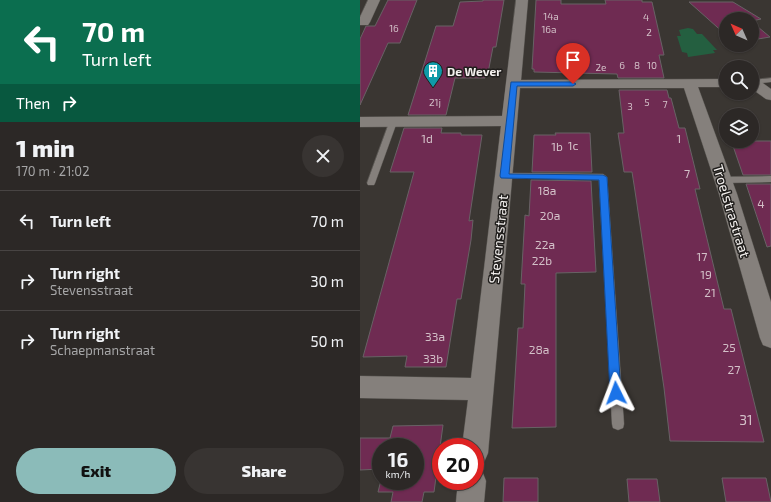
<!DOCTYPE html>
<meta charset="utf-8">
<style>
body{margin:0;font-family:"Exo 2",sans-serif;background:#383432;color:#f1f3f6;height:100vh;display:flex;flex-direction:column;font-size:15px;white-space:nowrap}
*{box-sizing:border-box;margin:0}
p{font-size:13px;color:#a6a6a7}
.icon{flex:none;width:22px;height:22px;fill:none;stroke:currentColor;stroke-width:2;stroke-linecap:round;stroke-linejoin:round}
.map{position:relative;flex:1;overflow:hidden}
.side{display:flex;flex-direction:column;background:#2c2826;width:360px}
.side>*{flex:none}
.top-card{background:#0b6e4f;color:#fff;overflow:hidden}
.needle{width:26px;rotate:315deg}
.tools{position:absolute;left:359px;top:12px;display:grid;gap:8px}
.tools a{display:grid;place-items:center;width:40px;height:40px;border-radius:50%;background:#2c2826;box-shadow:0 1px 3px #0004,0 0 0 1px #484443;font-size:20px}
.speed{position:absolute;left:12px;top:438px;display:flex;gap:8px;font-size:20px;font-weight:700;text-align:center}
.speed>*{display:grid;place-content:center;width:52px;height:52px;border-radius:50%;background:#2c2826;box-shadow:0 1px 3px #0004,0 0 0 1px #484443;line-height:1}
.speed small{font-size:10px;font-weight:400}
.speed .limit{border:6px solid #d22;background:#fff;color:#111}
.pin{position:absolute;display:grid;place-items:center;width:34px;height:34px;color:#fff;margin:-41px -17px;border-radius:50% 50% 50% 0;rotate:-45deg;box-shadow:0 0 4px #0007}
.pin .icon{rotate:45deg}
.me{position:absolute;width:44px;margin:-22px;rotate:357deg;stroke-linejoin:round;filter:drop-shadow(0 0 3px #0008)}
.turn{display:flex;align-items:center;gap:14px;height:84px;padding:0 16px;font-size:18px}
.turn .icon{width:52px;height:52px;stroke-width:2.5}
.turn b{display:block;font-size:28px;line-height:34px}
.then{display:flex;align-items:center;height:38px;padding:0 16px;background:#0003;gap:8px;font-size:15px}
.round{display:grid;place-items:center;flex:none;width:42px;height:42px;border-radius:21px;background:#383432}
.summary{display:flex;align-items:center;justify-content:space-between;height:68px;padding:0 16px}
h1{font-size:24px;font-weight:800;line-height:30px}
.button{display:flex;gap:8px;margin-top:auto;padding:8px 16px}
.button a{flex:1;height:46px;border-radius:24px;background:#8bbbb9;color:#111;font-size:16px;font-weight:800;line-height:46px;text-align:center}
.button a+a{background:#383432;color:#f1f3f6}
ul{padding:0;list-style:none}
li{display:flex;align-items:center;gap:12px;height:60px;padding:0 16px;border-top:1px solid #484443}
li div{flex:1}
li b{display:block;font-size:15px}
li em{font-style:normal}
main{display:flex;flex:1;min-height:0}
.map>svg:first-child{display:block}
</style>
<main>
<section class="side">
<div class="top-card">
<div class="turn"><svg class="icon" aria-label="left" viewBox="0 0 24 24"><path d="M17 20v-9H6M10 6l-5 5 5 5"/></svg><div><b>70 m</b>Turn left</div></div>
<div class="then">Then<svg class="icon" aria-label="right" viewBox="0 0 24 24"><path d="M7 20v-9h11M14 6l5 5-5 5"/></svg></div>
</div>
<div class="summary"><div><h1>1 min</h1><p>170 m · 21:02</p></div><a class="round"><svg class="icon" aria-label="close" viewBox="0 0 24 24"><path d="M6 6l12 12M18 6L6 18"/></svg></a></div>
<ul>
<li><svg class="icon" aria-label="left" viewBox="0 0 24 24"><path d="M17 20v-9H6M10 6l-5 5 5 5"/></svg><div><b>Turn left</b></div><em>70 m</em></li>
<li><svg class="icon" aria-label="right" viewBox="0 0 24 24"><path d="M7 20v-9h11M14 6l5 5-5 5"/></svg><div><b>Turn right</b><p>Stevensstraat</p></div><em>30 m</em></li>
<li><svg class="icon" aria-label="right" viewBox="0 0 24 24"><path d="M7 20v-9h11M14 6l5 5-5 5"/></svg><div><b>Turn right</b><p>Schaepmanstraat</p></div><em>50 m</em></li>
</ul>
<div class="button"><a>Exit</a><a>Share</a></div>
</section>
<div class="map">
<svg width="411" height="502" viewBox="0 0 411 502">
<rect width="100%" height="100%" fill="#3a3632"/>
<path fill="#245f40" d="M328,28L333,29L337,34H342L357,50H353L355,53L328,57L327,53L322,52L317,36H321L319,30Z"/>
<path fill="#6f2b52" stroke="#686265" d="M28,0H57L40,43H28L0,105V39L6,26H15Z
M123,0H144L136,47H133L128,73H126L125,78H95L86,115H48L76,26H93L100,2L123,1Z
M176,0H201V4H246L245,0H282V2H292L304,55H299L304,78H258L257,74L174,72V69H172Z
M329,2H373L401,19L392,21V19H366V35Z
M392,22L410,37L392,40Z
M259,90H307L309,98H311L319,128H325L340,189H335L364,309H371L404,442L310,441L304,388L275,191L272,172H264L258,133H264Z
M44,128H82L81,133H101V135H122L109,221L113,220L111,240L101,299H97L86,367H45L47,356L3,357L54,172H30Z
M195,133H230L232,172H172L174,135H196Z
M380,141H411V175H383L372,143H381Z
M171,180L231,181L236,272L196,273V427L152,428L158,328H163L165,284H161L165,215L169,216Z
M386,184H411V246L407,247Z
M83,425L74,492H64L62,502H31L33,492H18L21,480V481H55V447H21V469L0,470V438H30L33,426Z
M144,478H178V502H143Z
M362,478H406L411,502H366Z
M267,479H297L300,502H269Z"/>
<g fill="none" stroke-linecap="round" stroke-linejoin="round">
<defs>
<path id="lane" d="M411,78V82L392,84V80Z
M30,120H33L37,122L15,183L14,185H8L7,183Z
M144,173L243,174L247,177L264,424L263,428L258,430L253,428L252,424L239,180L141,178L140,176Z
M411,176V182L363,183L359,180L363,177Z"/>
<path id="street" d="M8,0H20L10,22L8,25H0V17Z
M156,0H168L161,80L366,79V87H338L377,194L411,302V348L403,345L400,338L359,194L324,88H160L128,453L124,462L115,466V447H102L108,400L0,398V376L111,378L141,126L0,127V117L142,116Z
M392,78L397,79L411,89V100L406,99L392,89Z
M115,469L122,471L126,481L124,502H96L98,481H115Z"/>
</defs>
<use href="#lane" stroke="#585551" stroke-width="1"/>
<use href="#street" stroke="#585551" stroke-width="1"/>
<use href="#lane" fill="#85807c" fill-rule="evenodd"/>
<use href="#street" fill="#85807c" fill-rule="evenodd"/>
</g>
<path fill="#1a73e8" stroke="#114b97" d="M151,82H213L216,84L213,86H157L149,174L243,175L247,177L261,393L260,396L256,398L252,396L250,393L239,180L141,178L140,176Z"/>
<defs>
<symbol id="building-pin" viewBox="-11 -11 22 30"><path d="M0 17L-7.5 6A9.5 9.5 0 1 1 7.5 6Z" fill="#0f9aa8" stroke="#201e1c"/><path d="M-4-6H4V6H1V3H-1V6H-4ZM-2.5-4.3h1.7v1.8h-1.7ZM.8-4.3h1.7v1.8H.8ZM-2.5-1h1.7V.8h-1.7ZM.8-1h1.7V.8H.8Z" fill="#fff"/></symbol>
</defs>
<g fill-rule="evenodd">
<use href="#building-pin" x="62" y="60" width="22" height="30"/>
</g>
<g text-anchor="middle" dominant-baseline="central" stroke-width="3" stroke-linejoin="round" paint-order="stroke">
<g font-size="10" fill="#d3c0c8">
<text x="191" y="16">14a</text>
<text x="286" y="17">4</text>
<text x="34" y="28">16</text>
<text x="189" y="29">16a</text>
<text x="289" y="32">2</text>
<text x="262" y="65">6</text>
<text x="277" y="65">8</text>
<text x="292" y="65">10</text>
<text x="241" y="67">2e</text>
<text x="75" y="102">21j</text>
<text x="287" y="102">5</text>
<text x="305" y="104">7</text>
<text x="270" y="106">3</text>
</g>
<g font-size="12" font-weight="bold" fill="#f4f1ef" stroke="#201e1c" text-anchor="start">
<text x="87" y="71">De Wever</text>
</g>
<g font-size="12" fill="#d3c0c8">
<text x="67" y="138">1d</text>
<text x="319" y="138">1</text>
<text x="213" y="145">1c</text>
<text x="197" y="146">1b</text>
<text x="327" y="173">7</text>
<text x="187" y="190">18a</text>
<text x="401" y="203">4</text>
<text x="190" y="215">20a</text>
<text x="185" y="244">22a</text>
<text x="342" y="256">17</text>
<text x="182" y="260">22b</text>
<text x="346" y="274">19</text>
<text x="350" y="292">21</text>
<text x="75" y="336">33a</text>
<text x="369" y="347">25</text>
<text x="179" y="349">28a</text>
<text x="73" y="358">33b</text>
<text x="374" y="369">27</text>
</g>
<g font-size="14" fill="#f4f1ef" stroke="#201e1c">
<text transform="translate(372 211) rotate(73)">Troelstrastraat</text>
<text transform="translate(138 239) rotate(-84)">Stevensstraat</text>
</g>
<g font-size="14" fill="#d3c0c8">
<text x="386" y="419">31</text>
</g>
</g>
</svg>
<div class="tools">
<a><svg class="needle" viewBox="-14 -14 28 28"><path d="M0-13l5 13h-10z" fill="#e53935"/><path d="M0 13l5-13h-10z" fill="#a6a6a7"/></svg></a>
<a><svg class="icon" aria-label="search" viewBox="0 0 24 24"><circle cx="10" cy="10" r="6"/><path d="M15 15l6 6"/></svg></a>
<a><svg class="icon" aria-label="layers" viewBox="0 0 24 24"><path d="M12 4l9 5-9 5-9-5zM3 14l9 5 9-5"/></svg></a>
</div>
<div class="speed"><div>16<small>km/h</small></div><div class="limit">20</div></div>
<div class="pin" style="left:213px;top:84px;background:#d93025"><svg class="icon" aria-label="arrive" viewBox="0 0 24 24"><path d="M6 21V4h12l-3 4 3 4H6"/></svg></div>
<svg class="me" style="left:256px;top:393px" viewBox="-20 -20 40 40"><path d="M0-17L14 15 0 8-14 15z" fill="#1a73e8" stroke="#fff" stroke-width="4"/></svg>
</div>
</main>
